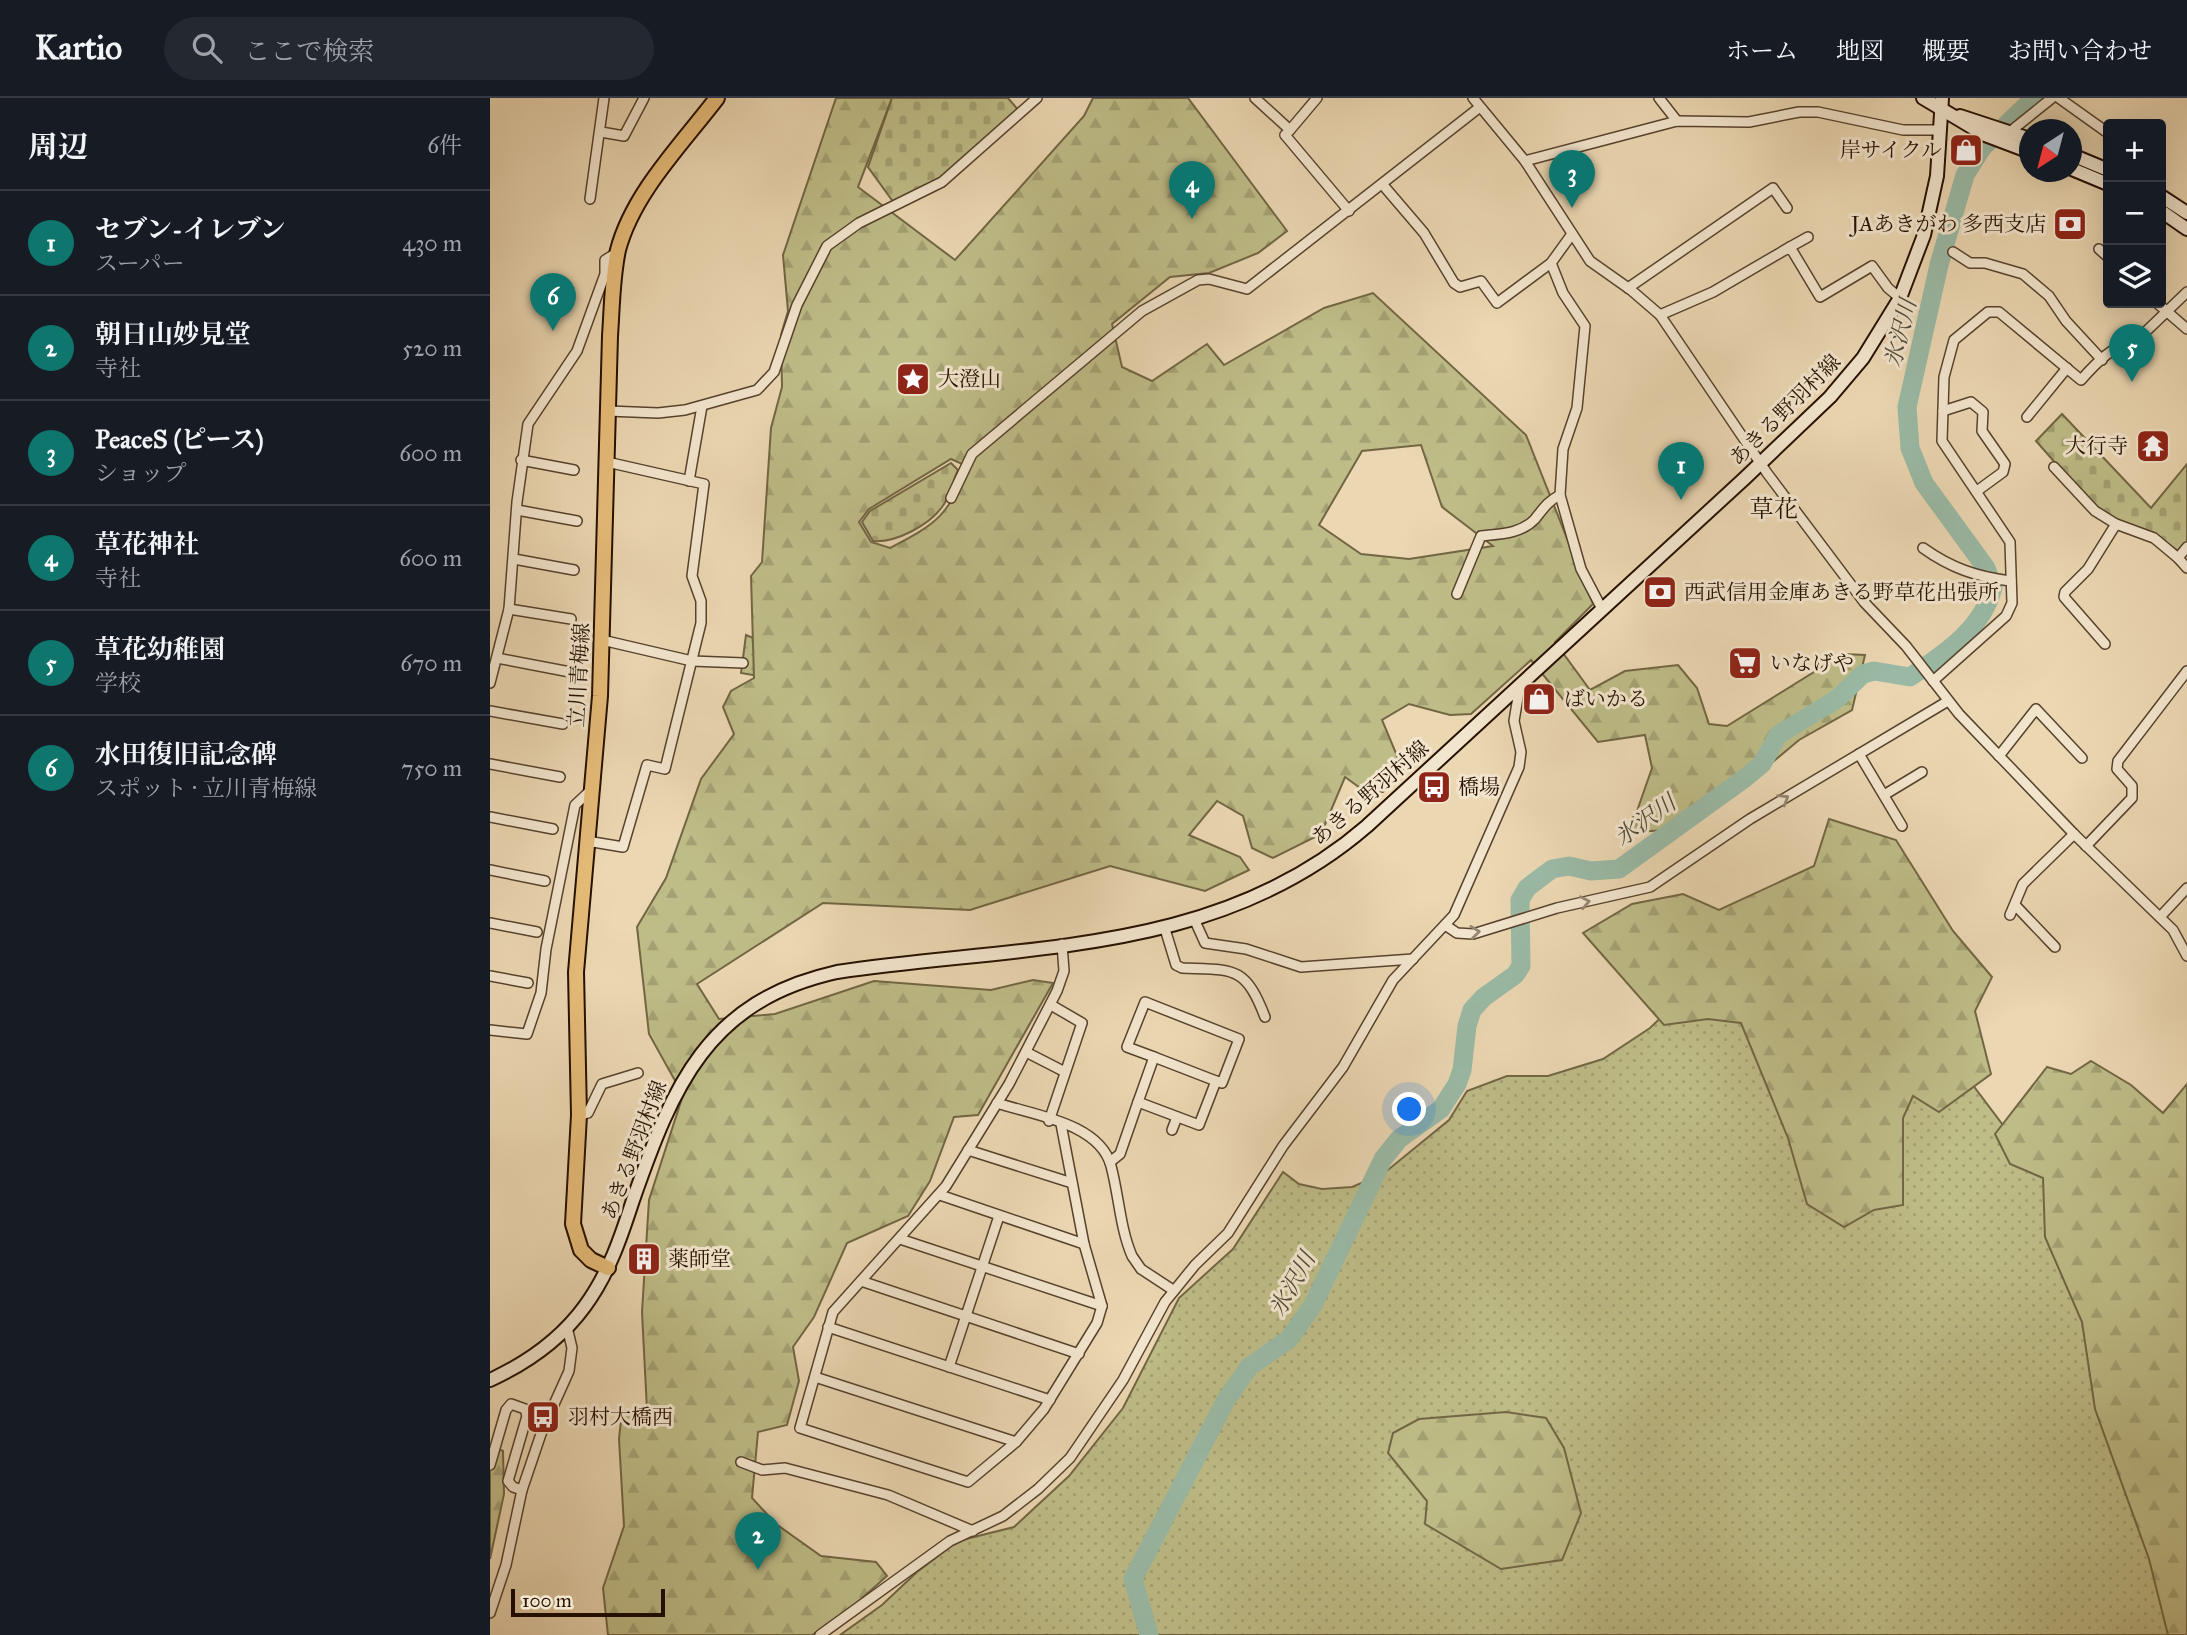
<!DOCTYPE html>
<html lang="ja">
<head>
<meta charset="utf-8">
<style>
	:root { --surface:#171b24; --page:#242831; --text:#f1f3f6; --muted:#9ea1a6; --line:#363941; --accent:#0f766e }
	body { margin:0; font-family:"IM FELL Great Primer","Noto Serif JP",serif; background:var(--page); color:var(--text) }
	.controls { position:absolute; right:21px; top:21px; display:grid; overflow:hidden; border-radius:7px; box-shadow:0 7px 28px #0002 }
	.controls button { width:63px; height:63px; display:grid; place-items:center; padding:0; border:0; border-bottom:2px solid var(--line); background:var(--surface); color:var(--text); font:35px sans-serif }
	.compass { position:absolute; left:1529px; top:21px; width:63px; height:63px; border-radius:50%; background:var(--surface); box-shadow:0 7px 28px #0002; rotate:216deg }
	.scale { position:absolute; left:21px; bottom:18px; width:154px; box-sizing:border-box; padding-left:7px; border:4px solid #261001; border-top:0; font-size:19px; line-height:24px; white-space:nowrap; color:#261001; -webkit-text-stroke:5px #f2e5cd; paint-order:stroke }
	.you { position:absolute; left:920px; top:1012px; width:24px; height:24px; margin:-18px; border:5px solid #fff; border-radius:50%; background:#1a73e8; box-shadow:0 0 0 10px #1a73e833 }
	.badge { display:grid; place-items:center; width:46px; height:46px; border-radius:50%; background:var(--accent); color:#fff; font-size:23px; font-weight:700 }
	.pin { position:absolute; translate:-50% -58px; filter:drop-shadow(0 2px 4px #0008) }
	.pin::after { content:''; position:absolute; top:37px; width:24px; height:21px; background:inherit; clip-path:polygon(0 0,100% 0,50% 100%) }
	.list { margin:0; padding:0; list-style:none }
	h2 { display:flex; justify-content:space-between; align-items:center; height:91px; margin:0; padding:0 28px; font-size:30px }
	h2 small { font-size:23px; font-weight:400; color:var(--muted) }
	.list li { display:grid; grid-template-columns:46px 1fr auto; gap:21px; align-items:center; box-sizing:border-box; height:105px; padding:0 28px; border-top:2px solid var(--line) }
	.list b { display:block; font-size:26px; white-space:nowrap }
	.list p { margin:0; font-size:23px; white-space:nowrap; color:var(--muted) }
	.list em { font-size:23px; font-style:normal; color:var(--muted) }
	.icon { flex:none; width:38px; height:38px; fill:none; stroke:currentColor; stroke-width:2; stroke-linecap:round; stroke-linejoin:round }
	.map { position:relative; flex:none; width:1697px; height:1537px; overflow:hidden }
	header { display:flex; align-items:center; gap:42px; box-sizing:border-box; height:98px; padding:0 35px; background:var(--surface); border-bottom:2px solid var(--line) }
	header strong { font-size:33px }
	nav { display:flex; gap:38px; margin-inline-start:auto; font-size:24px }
	.search { width:490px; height:63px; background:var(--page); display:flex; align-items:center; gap:18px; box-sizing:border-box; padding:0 24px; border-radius:38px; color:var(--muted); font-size:26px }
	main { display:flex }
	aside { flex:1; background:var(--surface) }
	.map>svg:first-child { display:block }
</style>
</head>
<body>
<header>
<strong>Kartio</strong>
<div class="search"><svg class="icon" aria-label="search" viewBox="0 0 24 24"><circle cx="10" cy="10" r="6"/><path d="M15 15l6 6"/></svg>ここで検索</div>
<nav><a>ホーム</a><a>地図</a><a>概要</a><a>お問い合わせ</a></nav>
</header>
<main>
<aside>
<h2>周辺<small>6件</small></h2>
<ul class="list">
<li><span class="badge">1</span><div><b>セブン-イレブン</b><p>スーパー</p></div><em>430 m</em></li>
<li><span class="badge">2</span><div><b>朝日山妙見堂</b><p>寺社</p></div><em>520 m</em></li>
<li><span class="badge">3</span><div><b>PeaceS (ピース)</b><p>ショップ</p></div><em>600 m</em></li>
<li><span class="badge">4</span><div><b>草花神社</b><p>寺社</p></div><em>600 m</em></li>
<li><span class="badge">5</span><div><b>草花幼稚園</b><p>学校</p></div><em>670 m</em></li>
<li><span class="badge">6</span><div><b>水田復旧記念碑</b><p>スポット · 立川青梅線</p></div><em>750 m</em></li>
</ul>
</aside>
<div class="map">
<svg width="1697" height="1537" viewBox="0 0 1697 1537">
	<defs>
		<pattern id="grass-dots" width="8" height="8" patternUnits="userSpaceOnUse" patternTransform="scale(1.75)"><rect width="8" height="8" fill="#bebc87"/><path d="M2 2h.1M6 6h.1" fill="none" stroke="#a3a173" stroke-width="1.8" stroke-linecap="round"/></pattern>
		<pattern id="forest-firs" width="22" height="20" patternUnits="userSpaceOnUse" patternTransform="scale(1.75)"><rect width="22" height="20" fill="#bebc87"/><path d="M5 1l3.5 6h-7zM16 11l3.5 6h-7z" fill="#a3a173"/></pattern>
		<pattern id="cemetery-stones" width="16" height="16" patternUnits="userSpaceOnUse" patternTransform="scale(1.75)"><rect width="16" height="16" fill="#bebc87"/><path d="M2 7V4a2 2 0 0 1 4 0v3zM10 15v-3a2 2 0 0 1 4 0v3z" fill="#a3a173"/></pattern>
	</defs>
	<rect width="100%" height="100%" fill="#ebd7b2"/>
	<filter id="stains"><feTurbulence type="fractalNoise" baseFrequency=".00286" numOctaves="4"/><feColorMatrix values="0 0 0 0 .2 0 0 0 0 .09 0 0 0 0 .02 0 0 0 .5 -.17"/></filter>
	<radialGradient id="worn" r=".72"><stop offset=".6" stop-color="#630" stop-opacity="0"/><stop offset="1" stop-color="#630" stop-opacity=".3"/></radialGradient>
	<g fill="url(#grass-dots)" stroke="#726644" stroke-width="2">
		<path d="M256,537l19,8 -6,33 -18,-3z"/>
		<path d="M1226,883l148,145 93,-62 52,69 27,6 151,478v18h-1347l42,-30 35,-33 41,-31 56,-14 55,-51 54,-68 56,-110 54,-49 50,-77 16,12 23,5 30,-2 31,-13 66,-54 18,-29 40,-15h41l55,-17 47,-31 40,-38z"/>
	</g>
	<g fill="url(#forest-firs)" stroke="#726644" stroke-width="2" fill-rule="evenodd">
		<path d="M346,0h56l-34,89 97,73 129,-144 9,-18h95l99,133 -29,22 -49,20 -39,4 -58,47 10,43 30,14 55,-37 17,21 100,-57 49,-15 153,142 67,169 -38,38 35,48 35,-19 53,-6 19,23 12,36 18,2 116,-72 22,1 -13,55 -53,30 -43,36 -91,54 -42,3 14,-22 15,-43 -7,-33 -47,7 -67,-82 -60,54 -21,1 -41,-11 -27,16 21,50 -20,22 -20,-2 -18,-13 -24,57 -48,24 -21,-10 -9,-32 -26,-15 -28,34 51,22 9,13 -44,21 -95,-25 -140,44 -147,-7 -126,81 22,35 56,-5 99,-33 117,9 42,-10 20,3 -75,132 -24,2 -24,64 -22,35 -61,27 -33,74 -21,30 6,34 -12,44 -29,7 -6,66 24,26 45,32 55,6 11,14 -44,39 -31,20h-204l-5,-47 21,-62 -5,-87 3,-28 25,-1 -5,-98 7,-112 34,-105 -34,-61 -12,-107 29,-49 35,-99 33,-45 -11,-27 8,-16 23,-13 -3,-102 11,-14 9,-134 11,-41 -1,-52 7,-24 -5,-56zM931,347l21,62 51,39 -84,13 -48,-5 -42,-29 43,-74zM461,361l18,8c-24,51 -30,55 -79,81l-19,-6 -12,-20 10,-13z"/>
		<path d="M1339,721l67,21 57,91 39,46 -17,34 16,63 -52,38 -26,-16 -10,22v87l-29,5 -30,17 -37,-23 -19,-66 -47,-115 -33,-4 -44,6 -81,-92 49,-29 51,-10 36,16 95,-44z"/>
		<path d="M1601,963l40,24 32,28 24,-29v551h-19l-19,-76 -54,-150 -13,-87 -37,-85 -2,-59 -33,-14 -15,-30 52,-67 24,7z"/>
		<path d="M1016,1314l40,6 18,30 17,65 -19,47 -61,9 -76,-45 2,-23 -39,-48 5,-20 26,-14z"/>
		<path d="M0,1347l13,6 1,43 -14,65z"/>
	</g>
	<g fill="url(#cemetery-stones)" stroke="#726644" stroke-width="2">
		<path d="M402,0h116l11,13 -79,68 -46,24 -26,-36z"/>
		<path d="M1572,316l89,94 36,-44v82l-8,6c-20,-18 -46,-22 -69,-36 -28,-18 -51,-50 -74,-75z"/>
		<path d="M461,365l7,7c-5,11 -8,27 -16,37 -13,18 -46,36 -69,34l-11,-19 8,-11z"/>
	</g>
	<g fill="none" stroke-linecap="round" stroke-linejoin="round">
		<path stroke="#9abaa6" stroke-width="19" d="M659,1537l-16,-56 93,-179 23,-33 40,-28 24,-34 70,-146 16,-20 42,-30 16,-25 5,-14 5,-44 5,-16 12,-13 31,-22 6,-9 -1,-66 7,-12 25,-19 17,-3 22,5 28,-2 126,-91 17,-14 16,-29 59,-36 26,-25 11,-3 36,6c34,-23 73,-48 83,-90l-7,-19 -62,-85 -14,-35 -3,-41 32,-142 26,-90 17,-27 52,-50"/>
		<g stroke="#57422d" stroke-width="12">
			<g id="street">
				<path d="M765,0l35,32 -5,5 64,76"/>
				<path d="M983,0l52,63 65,100 41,29 29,25 107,158 97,129 42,44 53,68 115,120 99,96 14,26"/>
				<path d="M1169,0l18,23"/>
				<path d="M1569,0l49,35"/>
				<path d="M800,32l27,-32"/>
				<path d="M111,34l23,4 20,-38"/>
				<path d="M1516,37l46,-37"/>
				<path d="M1035,63l152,-40 72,1 50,-10h19l85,18h37"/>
				<path d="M893,87l41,48 30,50 6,4 21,-6 16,22 54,-40"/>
				<path d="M100,101l14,-101"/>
				<path d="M1082,136l-21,29 12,30 22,33 -8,82 -14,41 -3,46 21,74 21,40"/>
				<path d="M1300,149l18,-10"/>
				<path d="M1609,151l9,8"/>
				<path d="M1463,154l17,11h15l38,11 26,22 17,25 36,39"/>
				<path d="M1138,190l145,-100 14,20"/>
				<path d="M1667,205l30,26"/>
				<path d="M1170,217l53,-23 77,-45 30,50 52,-31 16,22 12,10"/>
				<path d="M118,313l50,2 27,-3 72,-20 17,-18 23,-67 30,-59 32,-23 83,-41 95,-84"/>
				<path d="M1453,313l28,-9 12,10 -1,19 23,33 -2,8 -26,19"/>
				<path d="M1537,319l40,-49"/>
				<path d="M31,362l53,10"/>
				<path d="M1564,369l41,44 21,13"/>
				<path d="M199,383l13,-75"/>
				<path d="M461,400l21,-44 170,-143 56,-31 11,-1 38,10 233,-182"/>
				<path d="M27,412l60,11"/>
				<path d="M1697,449l-9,11 9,10"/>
				<path d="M1433,450c28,20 54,29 88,33"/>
				<path d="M24,461l60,11"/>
				<path d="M967,496l24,-58c19,-2 40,-2 54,-17 8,-10 13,-18 25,-24"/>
				<path d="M19,511l62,10"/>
				<path d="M112,542l90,21 51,2"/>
				<path d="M1615,546l-41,-47 1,-5 23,-23 28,-45 38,14 24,20"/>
				<path d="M7,560l73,14"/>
				<path d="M1443,583l73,-65 6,-13 -2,-61 -68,-101 2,-64 10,-37 34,-28h11l82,68c14,-16 34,-37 55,-39l51,-49"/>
				<path d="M0,585l19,-74 8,-107 11,-78 49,-73 28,-77v-14l13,-8"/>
				<path d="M0,613l73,13"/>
				<path d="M1369,656l43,72"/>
				<path d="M1509,658l37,-47 46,49"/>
				<path d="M0,666l70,13"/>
				<path d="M1394,697l38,-23"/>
				<path d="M0,719l63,12"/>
				<path d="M97,743l36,6 24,-82 18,4 36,-146v-22l-9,-25 12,-92 -97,-22"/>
				<path d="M1596,748l46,-48v-12l-15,-17 1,-8 69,-90"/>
				<path d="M0,772l55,11"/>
				<path d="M1525,807l40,42"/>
				<path d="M1520,817l13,-31 51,-50"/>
				<path d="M1670,819l27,-29"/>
				<path d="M705,823l10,22 41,6 55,18 112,-8"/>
				<path d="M0,825l47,9"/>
				<path d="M955,827l12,8 16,1 84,-26 93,-21 100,-68 198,-118"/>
				<path d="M675,831l11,36 6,3c51,2 63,-3 83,49"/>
				<path d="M0,878l38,7"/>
				<path d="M655,904l94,37 -17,44 -6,-2 -17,44 -61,-23 16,-45 -27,-10z"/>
				<path d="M0,932l37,4 14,-41 5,-44 29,-144 17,-16"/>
				<path d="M536,954l39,20"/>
				<path d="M664,959l62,24"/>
				<path d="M507,1005c36,12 103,20 114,63 8,30 9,62 21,90l9,13 32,21"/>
				<path d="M89,1017l9,-2 14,-29 36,-11"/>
				<path d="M559,1023l33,-98 -31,-18"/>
				<path d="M571,1026l23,120 18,62 -5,17 -53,86 -28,33 -48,40 -168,-54 33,-116 113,-126 63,-102 48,-93 7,-20 -2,-27"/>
				<path d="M682,1032l5,-13"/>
				<path d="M478,1052l104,33"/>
				<path d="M620,1064l10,-8 18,-52"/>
				<path d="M450,1097l144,49"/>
				<path d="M410,1141l202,67"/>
				<path d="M371,1183l218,73"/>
				<path d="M338,1229l222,73"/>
				<path d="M459,1269l50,-151"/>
				<path d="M325,1279l201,65"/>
				<path d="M251,1364l21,8 23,-2 103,27 85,36"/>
				<path d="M0,1367l16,-55 5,-6 14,5 2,7 -19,65 5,6 9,3"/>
				<path d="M0,1515l16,-48 16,-75 20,-59 27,-60 3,-23 -5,-21"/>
				<path d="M330,1537l130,-94 53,-25 35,-27 32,-31 53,-78 42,-78 30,-37 33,-32 55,-87 60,-79 50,-87 61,-65 65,-148 2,-15 -7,-31 6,-36"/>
			</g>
		</g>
		<g stroke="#261001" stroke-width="16">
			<g id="secondary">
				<path d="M1433,0l62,37 45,17"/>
				<path d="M1470,18l70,23"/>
				<path d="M1582,57l36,15"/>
				<path d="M1582,71l36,15"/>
				<path d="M1671,98l26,17"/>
				<path d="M1671,113l26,18"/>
				<path d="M0,1282c37,-17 71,-41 95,-74 24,-33 36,-69 48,-106 40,-114 74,-199 204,-228 186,-28 379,-15 530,-146l378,-348 85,-81 33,-39 37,-60 24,-63 13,-59 5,-78"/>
			</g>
		</g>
		<g stroke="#261001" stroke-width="18">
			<path id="primary" d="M118,1170l-17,-8 -10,-10 -8,-26 6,-109 -3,-143 24,-276 10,-360c2,-28 2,-58 8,-86 15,-57 64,-106 99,-152"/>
		</g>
		<use href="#street" stroke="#f2e5cd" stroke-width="9"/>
		<use href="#secondary" stroke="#f2e5cd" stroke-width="12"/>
		<use href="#primary" stroke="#e6bc79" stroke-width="14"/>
	</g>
	<defs><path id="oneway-chevron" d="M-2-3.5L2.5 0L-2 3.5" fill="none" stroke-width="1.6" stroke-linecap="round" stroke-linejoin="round" transform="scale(1.75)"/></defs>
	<g stroke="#968571">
		<use href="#oneway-chevron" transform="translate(1294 701) rotate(-31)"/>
		<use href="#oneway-chevron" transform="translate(1095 804) rotate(-11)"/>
		<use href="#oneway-chevron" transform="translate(985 834) rotate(-7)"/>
	</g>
	<defs>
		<g id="shop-square" transform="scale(1.75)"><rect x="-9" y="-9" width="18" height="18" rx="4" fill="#8f2418" stroke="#f2e5cd"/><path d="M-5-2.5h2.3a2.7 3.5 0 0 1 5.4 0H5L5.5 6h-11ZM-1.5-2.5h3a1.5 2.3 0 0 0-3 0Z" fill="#fff"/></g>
		<g id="bank-square" transform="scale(1.75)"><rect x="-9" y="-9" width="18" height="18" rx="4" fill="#8f2418" stroke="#f2e5cd"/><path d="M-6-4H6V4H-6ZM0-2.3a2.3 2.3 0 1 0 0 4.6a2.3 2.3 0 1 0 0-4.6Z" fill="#fff"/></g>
		<g id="sight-square" transform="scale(1.75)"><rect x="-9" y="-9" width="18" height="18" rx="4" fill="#8f2418" stroke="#f2e5cd"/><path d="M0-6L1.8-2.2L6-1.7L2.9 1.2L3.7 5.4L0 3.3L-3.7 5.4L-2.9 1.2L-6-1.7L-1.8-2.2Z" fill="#fff"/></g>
		<g id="temple-square" transform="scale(1.75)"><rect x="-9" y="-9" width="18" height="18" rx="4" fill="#8f2418" stroke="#f2e5cd"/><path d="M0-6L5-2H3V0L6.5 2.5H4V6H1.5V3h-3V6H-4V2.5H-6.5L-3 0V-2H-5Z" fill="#fff"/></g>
		<g id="supermarket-square" transform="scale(1.75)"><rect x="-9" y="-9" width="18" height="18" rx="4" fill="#8f2418" stroke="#f2e5cd"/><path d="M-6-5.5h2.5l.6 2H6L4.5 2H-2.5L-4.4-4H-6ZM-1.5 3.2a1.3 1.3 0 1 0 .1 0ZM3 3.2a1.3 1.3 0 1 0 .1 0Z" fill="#fff"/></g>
		<g id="bus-square" transform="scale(1.75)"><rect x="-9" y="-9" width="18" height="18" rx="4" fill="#8f2418" stroke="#f2e5cd"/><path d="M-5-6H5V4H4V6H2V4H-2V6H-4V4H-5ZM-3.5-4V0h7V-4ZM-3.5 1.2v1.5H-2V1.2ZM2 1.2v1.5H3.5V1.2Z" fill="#fff"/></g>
		<g id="building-square" transform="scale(1.75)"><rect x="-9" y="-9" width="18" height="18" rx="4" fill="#8f2418" stroke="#f2e5cd"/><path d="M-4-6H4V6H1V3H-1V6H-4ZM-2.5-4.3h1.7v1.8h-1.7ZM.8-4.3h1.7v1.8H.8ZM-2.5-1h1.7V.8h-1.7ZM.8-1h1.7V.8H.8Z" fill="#fff"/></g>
	</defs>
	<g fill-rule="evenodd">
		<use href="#shop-square" x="1476" y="52"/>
		<use href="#bank-square" x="1580" y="126"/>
		<use href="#sight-square" x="423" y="281"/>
		<use href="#temple-square" x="1663" y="348"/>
		<use href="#bank-square" x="1170" y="494"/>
		<use href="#supermarket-square" x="1255" y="565"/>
		<use href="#shop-square" x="1049" y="601"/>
		<use href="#bus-square" x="944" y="689"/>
		<use href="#building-square" x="154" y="1161"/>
		<use href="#bus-square" x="53" y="1319"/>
	</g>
	<g text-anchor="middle" stroke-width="6" stroke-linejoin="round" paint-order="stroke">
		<g font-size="21" fill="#261001" stroke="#f2e5cd" text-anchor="start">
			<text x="1452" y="59" text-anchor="end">岸サイクル</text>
			<text x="1556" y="133" text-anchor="end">JAあきがわ 多西支店</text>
			<text x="448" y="288">大澄山</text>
			<text x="1638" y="355" text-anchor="end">大行寺</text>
			<text x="1194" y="501">西武信用金庫あきる野草花出張所</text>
			<text x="1280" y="572">いなげや</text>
			<text x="1074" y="608">ばいかる</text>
			<text x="968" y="696">橋場</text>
			<text x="178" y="1168">薬師堂</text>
			<text x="78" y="1326">羽村大橋西</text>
		</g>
		<g font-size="21" fill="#261001" stroke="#f2e5cd">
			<text transform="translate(1295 312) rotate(-45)" y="7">あきる野羽村線</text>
			<text transform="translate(89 577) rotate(-87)" y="7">立川青梅線</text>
			<text transform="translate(880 695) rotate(-41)" y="7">あきる野羽村線</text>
			<text transform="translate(144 1052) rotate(-69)" y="7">あきる野羽村線</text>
		</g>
		<g font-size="23" font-style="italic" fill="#4f4c3b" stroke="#f2e5cd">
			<text transform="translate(1410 235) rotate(-76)" y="8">氷沢川</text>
			<text transform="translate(1155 722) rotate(-36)" y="8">氷沢川</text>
			<text transform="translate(802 1186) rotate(-61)" y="8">氷沢川</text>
		</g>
		<g font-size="24" fill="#261001" stroke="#f2e5cd">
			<text x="1284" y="419">草花</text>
		</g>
	</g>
	<rect width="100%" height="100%" filter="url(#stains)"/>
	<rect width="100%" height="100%" fill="url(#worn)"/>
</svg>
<div class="controls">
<button>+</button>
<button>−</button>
<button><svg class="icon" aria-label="layers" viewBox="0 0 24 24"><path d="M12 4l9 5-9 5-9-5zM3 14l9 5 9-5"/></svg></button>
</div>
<svg class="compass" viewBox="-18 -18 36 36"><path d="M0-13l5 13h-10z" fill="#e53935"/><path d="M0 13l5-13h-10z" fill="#9ea1a6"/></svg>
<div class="scale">100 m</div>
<div class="you"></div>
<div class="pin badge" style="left:1191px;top:402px">1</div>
<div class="pin badge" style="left:268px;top:1472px">2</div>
<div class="pin badge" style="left:1082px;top:110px">3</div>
<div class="pin badge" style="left:702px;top:121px">4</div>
<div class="pin badge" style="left:1642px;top:284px">5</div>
<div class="pin badge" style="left:63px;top:233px">6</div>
</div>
</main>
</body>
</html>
